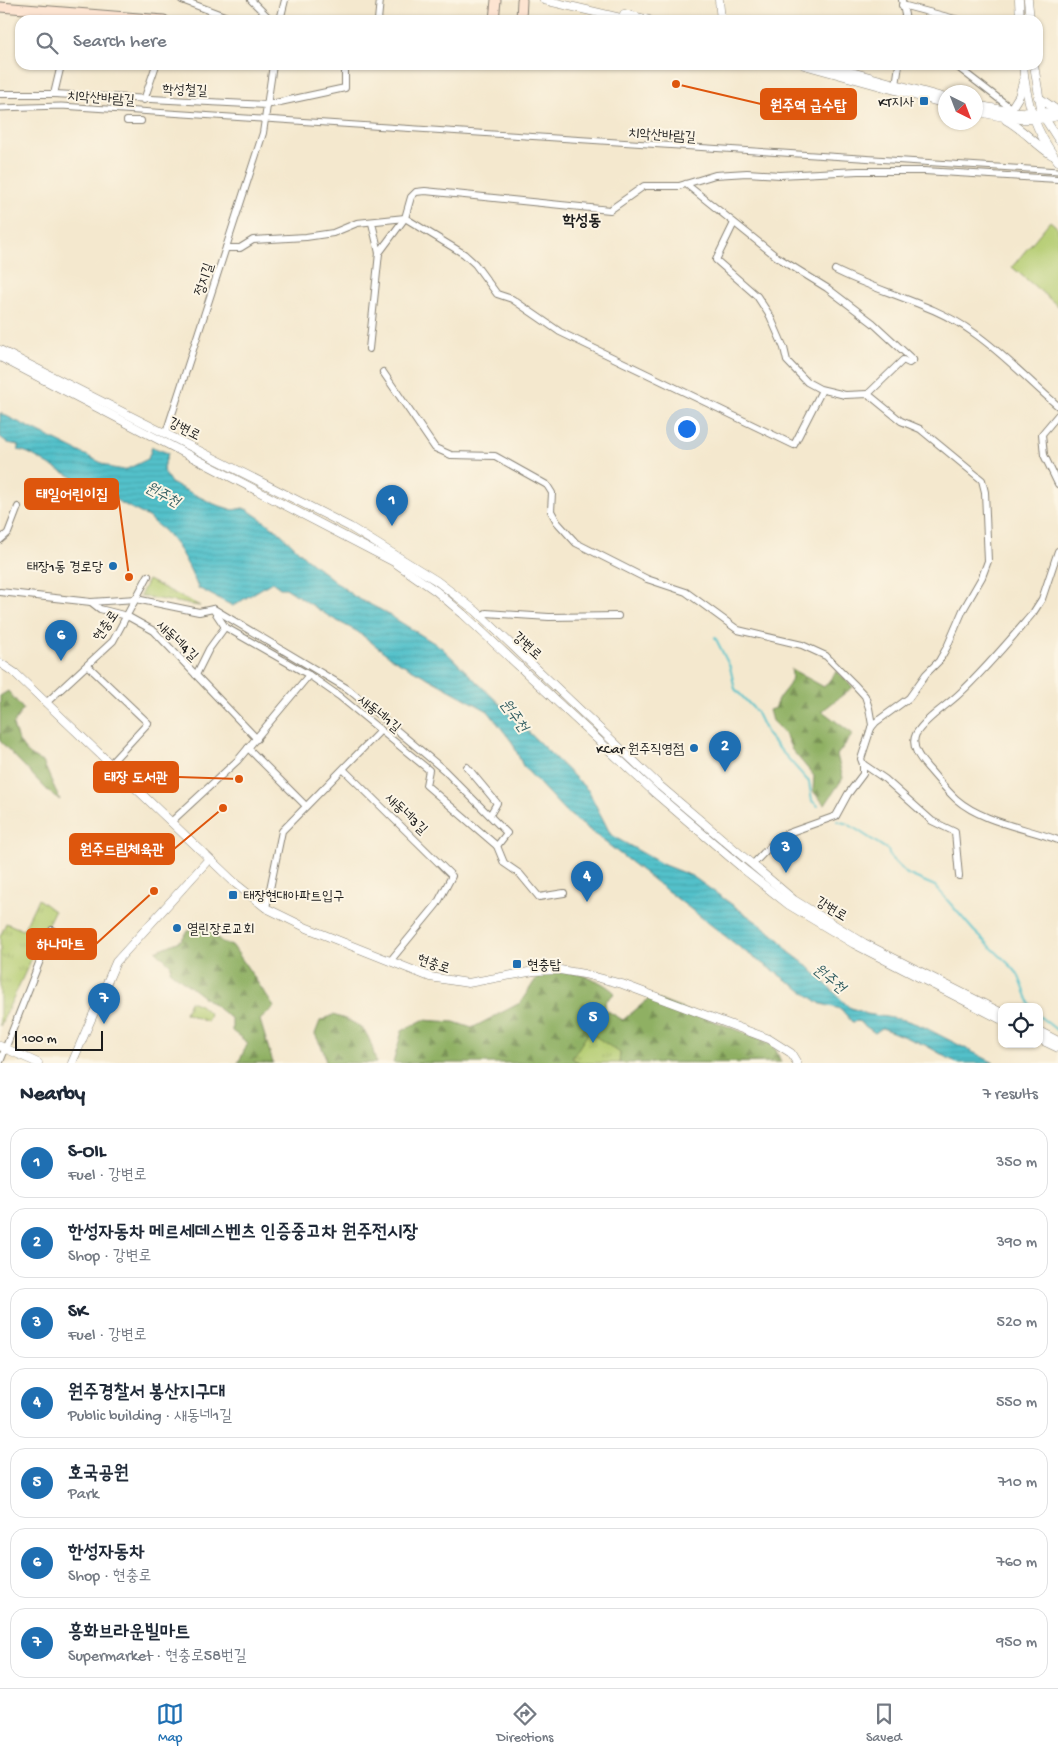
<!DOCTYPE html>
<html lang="en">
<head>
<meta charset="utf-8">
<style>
	:root { --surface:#fff; --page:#f6f6f7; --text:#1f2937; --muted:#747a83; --line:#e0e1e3; --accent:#1f6fb2 }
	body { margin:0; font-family:"Gochi Hand","Poor Story",sans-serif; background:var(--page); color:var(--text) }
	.controls { position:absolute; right:15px; bottom:15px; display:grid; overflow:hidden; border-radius:10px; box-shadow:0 1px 4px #0004 }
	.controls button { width:45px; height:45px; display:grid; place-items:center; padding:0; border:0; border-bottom:1px solid var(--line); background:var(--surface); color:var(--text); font:25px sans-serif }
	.compass { position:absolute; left:938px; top:85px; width:45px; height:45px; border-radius:50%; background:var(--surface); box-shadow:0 1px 4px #0004; rotate:138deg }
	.scale { position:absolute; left:15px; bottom:12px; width:88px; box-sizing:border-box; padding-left:5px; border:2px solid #1c1c1c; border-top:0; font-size:14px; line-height:18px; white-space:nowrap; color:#1c1c1c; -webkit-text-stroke:4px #fcf5e5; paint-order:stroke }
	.you { position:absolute; left:686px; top:428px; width:18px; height:18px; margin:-12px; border:4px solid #fff; border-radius:50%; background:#1a73e8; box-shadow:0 0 0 8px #1a73e833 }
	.badge { display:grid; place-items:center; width:32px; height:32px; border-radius:50%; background:var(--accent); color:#fff; font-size:16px; font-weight:700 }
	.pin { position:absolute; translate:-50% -41px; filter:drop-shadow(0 1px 2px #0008) }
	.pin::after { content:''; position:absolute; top:26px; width:18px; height:15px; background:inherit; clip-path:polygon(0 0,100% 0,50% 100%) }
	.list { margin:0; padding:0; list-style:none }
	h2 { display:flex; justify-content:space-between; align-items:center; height:65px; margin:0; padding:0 20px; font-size:21px }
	h2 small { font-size:16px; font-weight:400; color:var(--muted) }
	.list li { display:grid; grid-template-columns:32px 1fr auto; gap:15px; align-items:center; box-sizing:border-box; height:70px; margin:0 10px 10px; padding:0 10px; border:1px solid var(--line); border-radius:15px }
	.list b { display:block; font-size:19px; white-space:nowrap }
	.list p { margin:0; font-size:16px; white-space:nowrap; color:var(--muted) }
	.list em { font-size:16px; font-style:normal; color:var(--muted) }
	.icon { flex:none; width:28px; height:28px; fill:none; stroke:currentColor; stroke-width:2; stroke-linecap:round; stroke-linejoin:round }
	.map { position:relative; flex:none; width:1058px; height:1063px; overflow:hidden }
	.search { position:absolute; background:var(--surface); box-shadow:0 1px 4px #0004; left:15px; right:15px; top:15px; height:55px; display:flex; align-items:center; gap:12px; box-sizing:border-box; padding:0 18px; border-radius:15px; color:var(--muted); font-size:19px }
	.sheet { height:625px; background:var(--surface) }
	nav { display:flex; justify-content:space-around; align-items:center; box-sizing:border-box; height:70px; border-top:1px solid var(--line); background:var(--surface); font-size:14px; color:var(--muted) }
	nav a { display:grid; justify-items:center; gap:2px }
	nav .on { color:var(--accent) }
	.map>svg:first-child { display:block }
</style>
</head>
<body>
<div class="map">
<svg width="1058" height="1063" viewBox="0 0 1058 1063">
	<defs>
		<pattern id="forest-firs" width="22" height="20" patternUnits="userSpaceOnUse" patternTransform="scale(1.25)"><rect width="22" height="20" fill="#8fb063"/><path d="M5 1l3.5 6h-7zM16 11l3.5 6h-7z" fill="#748e51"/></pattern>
		<pattern id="park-tufts" width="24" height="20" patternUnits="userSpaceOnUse" patternTransform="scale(1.25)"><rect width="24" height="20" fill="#b4cc71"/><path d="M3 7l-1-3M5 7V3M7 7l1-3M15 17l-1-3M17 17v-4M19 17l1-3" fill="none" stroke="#9aaf61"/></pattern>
		<pattern id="water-rules" width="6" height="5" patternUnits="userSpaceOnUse" patternTransform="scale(1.25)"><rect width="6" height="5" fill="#53c1ca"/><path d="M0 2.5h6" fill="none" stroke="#48a5ad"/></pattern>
	</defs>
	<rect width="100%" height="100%" fill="#fcf5e5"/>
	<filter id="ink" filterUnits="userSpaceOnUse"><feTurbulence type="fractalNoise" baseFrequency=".02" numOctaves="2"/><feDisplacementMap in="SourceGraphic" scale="10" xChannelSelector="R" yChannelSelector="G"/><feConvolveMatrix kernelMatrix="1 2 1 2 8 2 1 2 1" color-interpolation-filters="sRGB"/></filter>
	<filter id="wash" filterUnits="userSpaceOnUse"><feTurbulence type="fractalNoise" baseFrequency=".0096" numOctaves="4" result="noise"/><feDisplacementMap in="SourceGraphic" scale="20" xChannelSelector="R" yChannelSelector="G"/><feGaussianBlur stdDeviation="1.12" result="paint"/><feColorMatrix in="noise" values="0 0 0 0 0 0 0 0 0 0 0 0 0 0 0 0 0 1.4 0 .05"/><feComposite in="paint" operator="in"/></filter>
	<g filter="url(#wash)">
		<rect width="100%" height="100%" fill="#f4e8ce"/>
		<path fill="#b4cc71" stroke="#687446" d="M1050,221l8,7v78l-46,-39z"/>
		<g fill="url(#forest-firs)" stroke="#566640">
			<path d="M791,669l33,18 13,-16 16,16 -31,24 31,23 -16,21 6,23 -18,27 -12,-14 1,-15 -22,-26 -7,-16 -13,-13 -3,-11 6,-2c3,-17 21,-21 16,-39z"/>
			<path d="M8,691l15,18 -10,16c4,17 14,32 30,37l17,38 -11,-8 -49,-51v-45z"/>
			<path d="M204,927l18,15 11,4 41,61 -14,13 13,43h-35l10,-20 -16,-12v-12l-62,-48 1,-6 -15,-14 24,-10 9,-11 6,3z"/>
			<path d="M552,970c23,2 46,7 63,23l-10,9 1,8 17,10 28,-23 115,44 10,9 5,12 -162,1 1,-10 -48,5 7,5h-186l9,-32 21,-11 31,2 18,6 48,-25 18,-27z"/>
			<path d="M333,1015c32,10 36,16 43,48h-50l-2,-11 -9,-18 5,-13z"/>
		</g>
		<g fill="url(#park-tufts)" stroke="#687446">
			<path d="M148,580l52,26 -60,-10z"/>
			<path d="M38,899l16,12 -54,115v-89l6,-14 17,7z"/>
			<path d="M190,1001l10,4 10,9 -3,8 -22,-9z"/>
			<path d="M589,1032l31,21 -1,10h-40l-7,-5z"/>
		</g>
		<path fill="url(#water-rules)" stroke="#386e73" d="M0,413l112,55 13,2 23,-11 4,-12 16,6 -5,17 8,13 43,21 19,6 10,-2 5,2 29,20 30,29 48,38 26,13 61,38 146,142 23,45 53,30 28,11 73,52 15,12 9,12 19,14 41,41 18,7 38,6 17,6 72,37h-37l-32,-18 -43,-17 -7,5 -17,-12 -6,1 -11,-13 -20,-5 -78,-54 -178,-139 -42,-45 -11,-24 -24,-31 -95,-52 -35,-27 -28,-15 -44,-29h-6l-8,-6 -39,24 -35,-18c-8,-20 -17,-39 -32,-55 -5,-6 -13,-10 -18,-16 -31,-16 -63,-34 -93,-49 -13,-6 -23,-16 -37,-18v-5l-10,-2 -8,-6z"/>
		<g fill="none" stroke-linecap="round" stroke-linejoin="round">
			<g stroke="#53c1ca" stroke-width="2">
				<path d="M715,637l15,30 5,22 21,22 12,25 41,46 3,19 6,5"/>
				<path d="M837,821l11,3 40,26 2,7 17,17 28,12 39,45 38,36 6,7 13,33"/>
				<path d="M1039,1016l19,15"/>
			</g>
		</g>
	</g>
	<g filter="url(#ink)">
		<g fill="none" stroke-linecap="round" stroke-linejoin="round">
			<g stroke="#888275" stroke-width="7">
				<g id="pedestrian">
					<path d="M0,108l61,-2 200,13"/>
					<path d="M265,119l793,52"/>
				</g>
			</g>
			<g stroke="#888275" stroke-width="8">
				<g id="minor">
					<path d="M182,0l53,20"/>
					<path d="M251,0l20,20"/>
					<path d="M902,0l4,20"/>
					<path d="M902,5l57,15"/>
					<path d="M280,20l5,-20"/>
					<path d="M378,20l2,-20"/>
					<path d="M955,65l57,44"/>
					<path d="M896,85l3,-20"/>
					<path d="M0,94h54l212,11 79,-17v-23"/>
					<path d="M54,94l7,-29"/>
					<path d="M144,100l12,-35"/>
					<path d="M127,121h14"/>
					<path d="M686,184l91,73 50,31 46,35 40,37"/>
					<path d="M734,223l-18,37 41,36 13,20 14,32 3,13 20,21 13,7 25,6 23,-1 33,27 19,8 62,51 3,12 3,69 -6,16 -19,33 -16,37 -8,14 -13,13 -17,24 -33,24 -5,6"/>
					<path d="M226,248h14l13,-8 53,-3 27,-4 24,-10 48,-5 59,36 11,10 22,30 15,5 48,33 234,113 28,-55"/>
					<path d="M379,253l26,-35 6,-21 5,-5 9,-1 185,19 34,-24h35l36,-11 32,-2 33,2 78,-4h66l134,8"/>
					<path d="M835,270c45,23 98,33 139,63 30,21 56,49 84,73"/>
					<path d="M369,349l10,-96 -7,-30"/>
					<path d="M383,372l52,76 16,7 44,1 52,29 5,8 -1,18 6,11 19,21 71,36 39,13 52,38 64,15 24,11 28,28 11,12 4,12 3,17 -11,34 2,5v10l-15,20 -12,22 -56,20 -27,28"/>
					<path d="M868,394l35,-34 6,3 4,-3"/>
					<path d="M1058,415l-16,19 2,21 14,29"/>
					<path d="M166,433l97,-300 10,-68"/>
					<path d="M0,540l8,-7 10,-26"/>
					<path d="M1058,551l-16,48 -9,14c-24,28 -48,57 -75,82 -13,12 -33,24 -42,39 -6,12 4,25 12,34 9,10 18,22 28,31 26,23 70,29 102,41"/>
					<path d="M0,592l91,10 9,7 27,7 27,15 103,108"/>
					<path d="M91,602l45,-3 63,13 14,-3"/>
					<path d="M213,609l12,18 84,48 30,21 90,74 -3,15 71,61 7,17 16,11 19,23 25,-4"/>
					<path d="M214,609l134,80 96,81 63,63 -10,13"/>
					<path d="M481,616l5,-3 63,4 69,-1"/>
					<path d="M88,666l60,57 -38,41"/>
					<path d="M196,675l13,-26 16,-22"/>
					<path d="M46,703l67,-62 35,-65"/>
					<path d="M248,748l58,58"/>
					<path d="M863,764l22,15 47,42 23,11 4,44"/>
					<path d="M467,767l30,36 -7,12"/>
					<path d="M344,770l108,106 -15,28 -46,56"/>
					<path d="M171,822l67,-62 71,-85"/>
					<path d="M266,908l16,-77 99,-101"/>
					<path d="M0,1062l52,-132"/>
				</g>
			</g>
			<g stroke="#888275" stroke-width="9">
				<g id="tertiary">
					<path d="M544,0l85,20"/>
					<path d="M719,0l2,20"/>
					<path d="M1019,0l1,20"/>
					<path d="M1028,0l2,20"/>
					<path d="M624,14l25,6"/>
					<path d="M804,65l142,39"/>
					<path d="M826,65l120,33"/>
					<path d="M1023,65c3,36 12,67 35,96"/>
					<path d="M1034,65l8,49 16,25"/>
					<path d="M1038,97l20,14"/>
					<path d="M976,105c28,6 53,10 82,6"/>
					<path d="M976,111c28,7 53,12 82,5"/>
					<path d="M1009,112l10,-16 4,-14"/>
					<path d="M1006,120c18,10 30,25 46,35"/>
					<path d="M0,350l350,177 87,54 39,30 184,175 134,114 70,43 138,70"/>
					<path d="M0,357l394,205 42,29 27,23 192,179 91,78 43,34 65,39 148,76"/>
					<path d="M0,663l15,10 221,211 30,24 41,20 123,49 38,6 66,-12 26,-1 24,4 38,10 147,55 22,14 6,10"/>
					<path d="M1039,1031l19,10"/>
					<path d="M1039,1039l19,9"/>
					<path d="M0,1046l38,17"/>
					<path d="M72,1063l44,-101 93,-103"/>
				</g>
			</g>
			<g stroke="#888275" stroke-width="11">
				<g id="secondary">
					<path d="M0,7l164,13"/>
					<path d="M494,20l2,-20"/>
					<path d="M521,20l1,-20"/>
				</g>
			</g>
			<use href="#pedestrian" stroke="#fff" stroke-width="5"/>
			<use href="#minor" stroke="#fff" stroke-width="6"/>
			<use href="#tertiary" stroke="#fff" stroke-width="8"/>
			<use href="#secondary" stroke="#fde4d1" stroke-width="9"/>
		</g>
	</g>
	<g fill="#1f6fb2" stroke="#fcf5e5" stroke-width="2">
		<rect x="919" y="96" width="10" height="10" rx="2.5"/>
		<circle cx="113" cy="566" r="5"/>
		<circle cx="694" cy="748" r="5"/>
		<rect x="228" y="890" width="10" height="10" rx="2.5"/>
		<circle cx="177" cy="928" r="5"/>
		<rect x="512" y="959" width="10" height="10" rx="2.5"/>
	</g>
	<g text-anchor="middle" stroke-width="4" stroke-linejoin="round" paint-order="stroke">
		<g font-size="14" fill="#1c1c1c" stroke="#fcf5e5">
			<text transform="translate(185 89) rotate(2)" y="5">학성철길</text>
			<text transform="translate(101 97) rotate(4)" y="5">치악산바람길</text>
			<text transform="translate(662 134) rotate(4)" y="5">치악산바람길</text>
			<text transform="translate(203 279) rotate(-72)" y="5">정지길</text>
			<text transform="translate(185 428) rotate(27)" y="5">강변로</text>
			<text transform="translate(105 625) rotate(-55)" y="5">현충로</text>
			<text transform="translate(178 640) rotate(44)" y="5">새동네4길</text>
			<text transform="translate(528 645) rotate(43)" y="5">강변로</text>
			<text transform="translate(380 713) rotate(39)" y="5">새동네1길</text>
			<text transform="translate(407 813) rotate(44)" y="5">새동네3길</text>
			<text transform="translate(832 908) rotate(31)" y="5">강변로</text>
			<text transform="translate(434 963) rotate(18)" y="5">현충로</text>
		</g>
		<g font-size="14" fill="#1c1c1c" stroke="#fcf5e5" text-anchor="end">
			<text x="914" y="106">KT지사</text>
			<text x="103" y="571">태장1동 경로당</text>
			<text x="684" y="753">KCar 원주직영점</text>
			<text x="243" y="900" text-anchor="start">태장현대아파트입구</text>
			<text x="187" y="933" text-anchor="start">열린장로교회</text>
			<text x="527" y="969" text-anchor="start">현충탑</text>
		</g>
		<g font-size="15" font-style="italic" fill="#325e62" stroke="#fcf5e5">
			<text transform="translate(163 494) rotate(28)" y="5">원주천</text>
			<text transform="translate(515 715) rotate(54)" y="5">원주천</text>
			<text transform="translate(830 978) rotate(39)" y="5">원주천</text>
		</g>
		<g font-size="16" font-weight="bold" fill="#1c1c1c" stroke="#fcf5e5">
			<text x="582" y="225">학성동</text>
		</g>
	</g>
	<path fill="none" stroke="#de560d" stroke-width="2" d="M676 84L761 104M129 577L118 494M239 779L178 777M223 808L174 849M154 891L96 944"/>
	<g fill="#de560d" stroke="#fcf5e5" stroke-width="2">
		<circle cx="676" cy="84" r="5"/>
		<circle cx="129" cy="577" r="5"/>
		<circle cx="239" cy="779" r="5"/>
		<circle cx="223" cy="808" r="5"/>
		<circle cx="154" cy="891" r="5"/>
	</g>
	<g fill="#de560d" stroke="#de560d" stroke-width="2">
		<rect x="761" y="89" width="95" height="30" rx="5"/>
		<rect x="25" y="479" width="93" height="30" rx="5"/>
		<rect x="94" y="762" width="84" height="30" rx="5"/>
		<rect x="70" y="834" width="104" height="30" rx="5"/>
		<rect x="27" y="929" width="69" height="30" rx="5"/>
	</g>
	<g font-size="15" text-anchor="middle" font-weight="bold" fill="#fff">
		<text x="808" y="110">원주역 급수탑</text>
		<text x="72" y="499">태일어린이집</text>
		<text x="136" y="782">태장 도서관</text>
		<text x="122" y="854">원주드림체육관</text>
		<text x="61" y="949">하나마트</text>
	</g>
</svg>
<div class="controls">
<button><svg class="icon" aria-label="locate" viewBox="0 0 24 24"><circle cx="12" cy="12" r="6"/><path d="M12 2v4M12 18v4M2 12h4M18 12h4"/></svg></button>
</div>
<svg class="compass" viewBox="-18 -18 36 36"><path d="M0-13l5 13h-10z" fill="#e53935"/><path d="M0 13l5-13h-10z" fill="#747a83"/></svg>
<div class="scale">100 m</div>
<div class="you"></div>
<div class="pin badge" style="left:392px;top:526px">1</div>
<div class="pin badge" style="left:725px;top:772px">2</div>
<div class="pin badge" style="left:786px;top:873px">3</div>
<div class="pin badge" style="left:587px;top:902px">4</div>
<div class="pin badge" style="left:593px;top:1043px">5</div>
<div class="pin badge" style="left:61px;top:661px">6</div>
<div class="pin badge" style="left:104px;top:1024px">7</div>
<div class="search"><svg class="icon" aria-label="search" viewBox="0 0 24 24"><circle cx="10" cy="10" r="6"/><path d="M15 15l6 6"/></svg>Search here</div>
</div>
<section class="sheet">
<h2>Nearby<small>7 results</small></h2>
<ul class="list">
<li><span class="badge">1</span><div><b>S-OIL</b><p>Fuel · 강변로</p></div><em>350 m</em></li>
<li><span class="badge">2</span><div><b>한성자동차 메르세데스벤츠 인증중고차 원주전시장</b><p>Shop · 강변로</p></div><em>390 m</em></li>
<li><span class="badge">3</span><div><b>SK</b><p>Fuel · 강변로</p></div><em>520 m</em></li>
<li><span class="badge">4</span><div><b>원주경찰서 봉산지구대</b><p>Public building · 새동네1길</p></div><em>550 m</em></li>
<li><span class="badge">5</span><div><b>호국공원</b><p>Park</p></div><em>710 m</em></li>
<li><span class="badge">6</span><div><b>한성자동차</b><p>Shop · 현충로</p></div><em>760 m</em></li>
<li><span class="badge">7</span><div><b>흥화브라운빌마트</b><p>Supermarket · 현충로58번길</p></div><em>950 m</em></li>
</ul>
</section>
<nav>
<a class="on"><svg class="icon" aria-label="map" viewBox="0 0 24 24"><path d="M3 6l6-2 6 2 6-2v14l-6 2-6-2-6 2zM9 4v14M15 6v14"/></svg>Map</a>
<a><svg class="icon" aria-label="directions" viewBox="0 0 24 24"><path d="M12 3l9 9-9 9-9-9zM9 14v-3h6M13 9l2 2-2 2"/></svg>Directions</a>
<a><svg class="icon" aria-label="saved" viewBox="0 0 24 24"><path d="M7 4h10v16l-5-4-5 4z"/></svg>Saved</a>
</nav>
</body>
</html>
